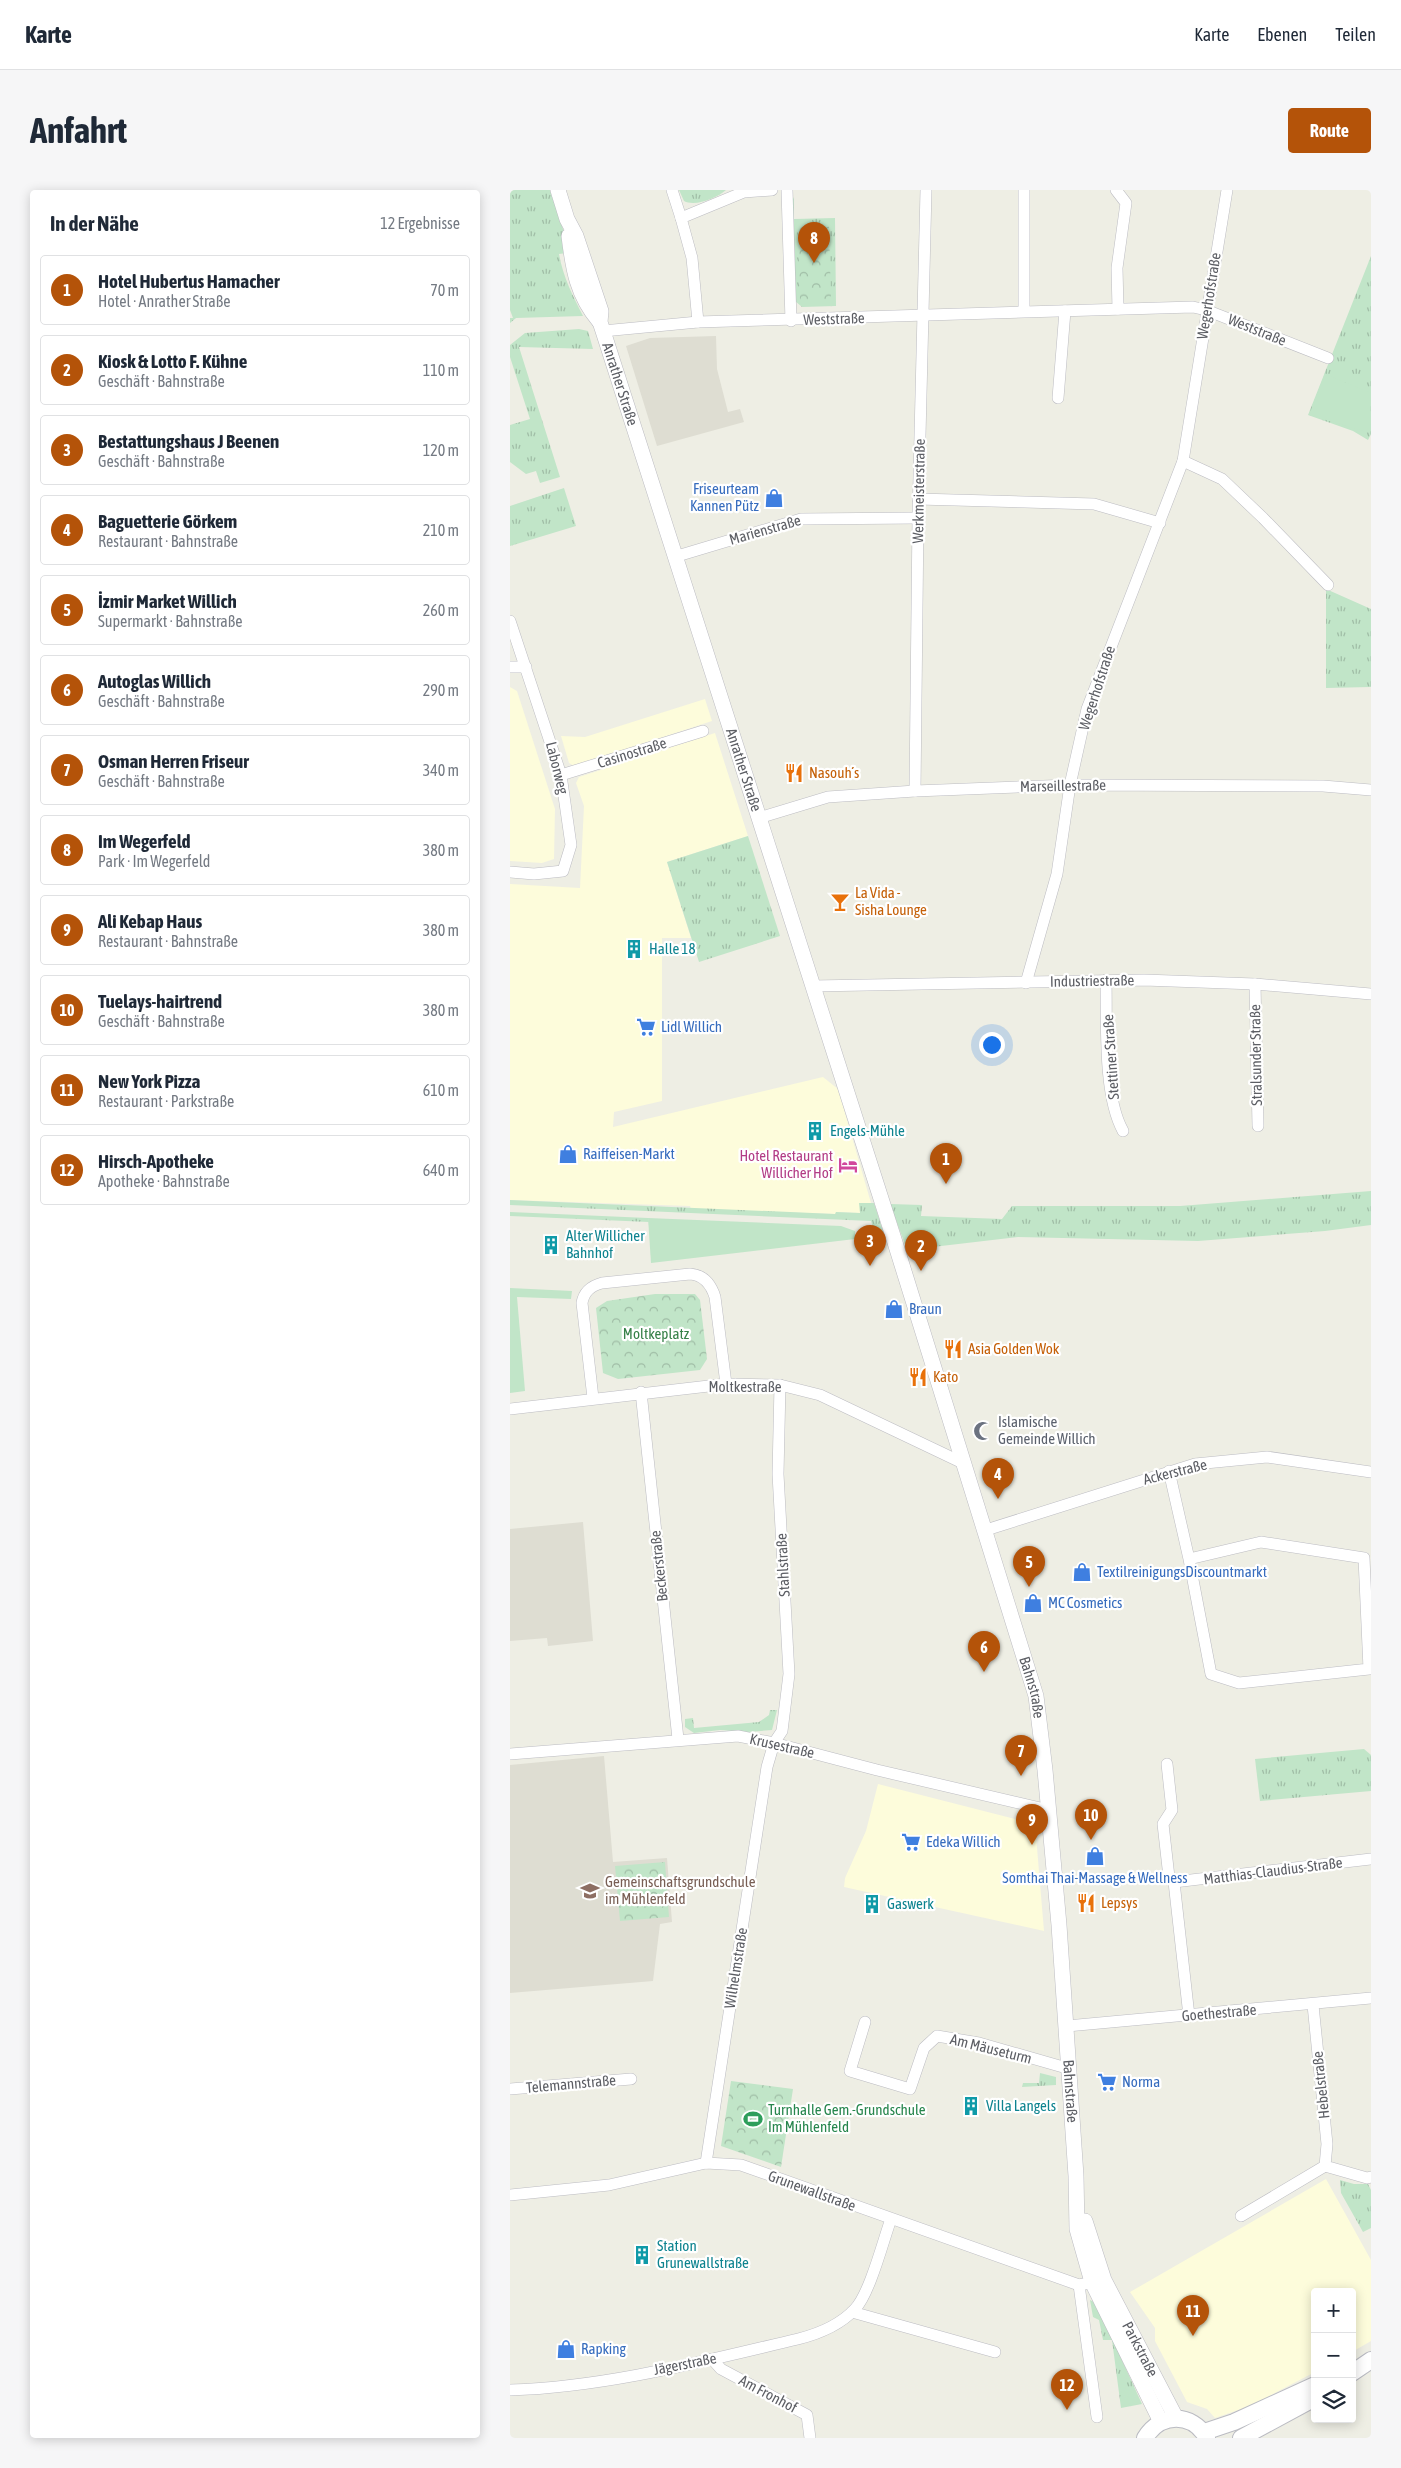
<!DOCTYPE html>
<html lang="de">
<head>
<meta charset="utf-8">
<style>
	:root { --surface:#fff; --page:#f6f6f7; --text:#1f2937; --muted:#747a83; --line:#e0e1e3; --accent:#b45309 }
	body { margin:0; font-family:"Asap Condensed",sans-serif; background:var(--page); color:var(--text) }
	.controls { position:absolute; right:15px; bottom:15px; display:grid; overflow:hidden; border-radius:5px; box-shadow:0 2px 12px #0003 }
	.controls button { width:45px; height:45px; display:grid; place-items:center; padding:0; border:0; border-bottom:1px solid var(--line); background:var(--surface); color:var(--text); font:25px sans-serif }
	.you { position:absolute; left:481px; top:854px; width:18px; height:18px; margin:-12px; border:4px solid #fff; border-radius:50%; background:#1a73e8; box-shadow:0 0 0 8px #1a73e833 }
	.badge { display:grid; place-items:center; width:32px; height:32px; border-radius:50%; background:var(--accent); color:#fff; font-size:16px; font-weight:700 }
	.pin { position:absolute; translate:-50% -41px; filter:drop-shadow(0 1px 2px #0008) }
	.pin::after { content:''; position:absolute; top:26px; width:18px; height:15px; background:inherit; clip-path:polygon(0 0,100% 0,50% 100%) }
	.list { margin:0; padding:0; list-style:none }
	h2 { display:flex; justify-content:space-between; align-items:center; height:65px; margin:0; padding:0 20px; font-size:21px }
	h2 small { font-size:16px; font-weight:400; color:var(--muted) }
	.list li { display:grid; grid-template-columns:32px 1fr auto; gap:15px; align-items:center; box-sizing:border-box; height:70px; margin:0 10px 10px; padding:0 10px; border:1px solid var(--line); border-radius:5px }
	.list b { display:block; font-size:19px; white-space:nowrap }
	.list p { margin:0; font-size:16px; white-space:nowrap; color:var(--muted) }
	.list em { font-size:16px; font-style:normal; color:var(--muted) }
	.icon { flex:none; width:28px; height:28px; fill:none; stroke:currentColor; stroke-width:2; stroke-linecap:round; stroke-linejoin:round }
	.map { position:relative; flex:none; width:861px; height:2248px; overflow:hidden; border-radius:5px }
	header { display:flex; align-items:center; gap:30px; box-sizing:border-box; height:70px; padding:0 25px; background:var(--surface); border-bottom:1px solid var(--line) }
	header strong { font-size:24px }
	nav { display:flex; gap:28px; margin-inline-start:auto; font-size:18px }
	.intro { display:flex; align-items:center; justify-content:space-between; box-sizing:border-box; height:120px; padding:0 30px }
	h1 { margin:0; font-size:35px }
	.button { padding:12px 22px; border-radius:5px; background:var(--accent); color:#fff; font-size:18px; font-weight:700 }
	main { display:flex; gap:30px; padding:0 30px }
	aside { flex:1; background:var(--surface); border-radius:5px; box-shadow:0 2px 12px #0003 }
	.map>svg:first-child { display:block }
</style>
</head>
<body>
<header>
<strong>Karte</strong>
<nav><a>Karte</a><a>Ebenen</a><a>Teilen</a></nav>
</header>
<div class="intro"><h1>Anfahrt</h1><a class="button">Route</a></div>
<main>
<aside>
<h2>In der Nähe<small>12 Ergebnisse</small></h2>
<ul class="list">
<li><span class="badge">1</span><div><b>Hotel Hubertus Hamacher</b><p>Hotel · Anrather Straße</p></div><em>70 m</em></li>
<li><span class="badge">2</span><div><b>Kiosk &amp; Lotto F. Kühne</b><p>Geschäft · Bahnstraße</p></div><em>110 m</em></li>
<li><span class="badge">3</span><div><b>Bestattungshaus J Beenen</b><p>Geschäft · Bahnstraße</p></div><em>120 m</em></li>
<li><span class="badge">4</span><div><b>Baguetterie Görkem</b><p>Restaurant · Bahnstraße</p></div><em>210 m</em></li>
<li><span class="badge">5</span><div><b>İzmir Market Willich</b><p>Supermarkt · Bahnstraße</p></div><em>260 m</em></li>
<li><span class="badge">6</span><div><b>Autoglas Willich</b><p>Geschäft · Bahnstraße</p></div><em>290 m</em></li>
<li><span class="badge">7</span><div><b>Osman Herren Friseur</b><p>Geschäft · Bahnstraße</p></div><em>340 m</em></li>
<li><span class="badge">8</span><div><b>Im Wegerfeld</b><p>Park · Im Wegerfeld</p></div><em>380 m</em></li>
<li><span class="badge">9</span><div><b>Ali Kebap Haus</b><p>Restaurant · Bahnstraße</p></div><em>380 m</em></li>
<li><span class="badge">10</span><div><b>Tuelays-hairtrend</b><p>Geschäft · Bahnstraße</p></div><em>380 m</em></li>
<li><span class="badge">11</span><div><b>New York Pizza</b><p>Restaurant · Parkstraße</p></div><em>610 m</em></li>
<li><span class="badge">12</span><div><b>Hirsch-Apotheke</b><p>Apotheke · Bahnstraße</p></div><em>640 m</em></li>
</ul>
</aside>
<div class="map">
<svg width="861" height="2248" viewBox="0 0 861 2248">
	<defs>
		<pattern id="grass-tufts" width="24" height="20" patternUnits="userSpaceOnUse" patternTransform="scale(1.25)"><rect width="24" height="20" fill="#c1e5c8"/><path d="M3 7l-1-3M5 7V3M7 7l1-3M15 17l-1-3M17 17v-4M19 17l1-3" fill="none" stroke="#a0bda6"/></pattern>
		<pattern id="forest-crowns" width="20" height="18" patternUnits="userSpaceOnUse" patternTransform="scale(1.25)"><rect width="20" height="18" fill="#c1e5c8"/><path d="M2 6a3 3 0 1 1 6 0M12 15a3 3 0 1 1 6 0" fill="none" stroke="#a0bda6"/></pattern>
	</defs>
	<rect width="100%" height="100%" fill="#eeeee4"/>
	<g fill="#fdfcdb">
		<path d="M0,497l7,4 38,118 -1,50 -12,4 -32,-2z"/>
		<path d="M195,509l7,22 -138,45 -5,-3 -8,-27 24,1z"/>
		<path d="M205,543l33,103 -81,26 24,76h-29v163l-48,11 -1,15 210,-50 15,12 33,114h-11v10l-24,-1v2l-145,-5 -1,-3 -180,-6v-316l70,4 4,-82 -8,-23 3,-6z"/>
		<path d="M368,1594l157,40 9,107 -200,-44 1,-9 21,-47z"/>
		<path d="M816,1989l45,81v81l-19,11v-60h-37v80l-65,34 -35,12 -8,-9 -20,-7 -32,-61v-13l-25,-36z"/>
	</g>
	<g fill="#deddd2">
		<path d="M206,146l1,33 11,43 12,-3 4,13 -87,24 -31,-100 24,-8z"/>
		<path d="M73,1332l10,119 -45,5 -1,-8 -37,3v-112z"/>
		<path d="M94,1566l9,106 54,-4 5,64 -12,2 -7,57 -143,12v-228z"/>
	</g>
	<g fill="url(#grass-tufts)">
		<path d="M0,0h40l15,45 2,18 -8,1c4,23 14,42 24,62l-67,2 -6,5v-5h3l-3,-8z"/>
		<path d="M169,0h47c-9,8 -31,17 -42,11z"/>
		<path d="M284,7v22l41,-1 1,88 -34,1 -7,-6 -4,-97z"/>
		<path d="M861,66v178l-3,6 -15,-9 -45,-16z"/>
		<path d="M69,139l9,2 5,18 -74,-2 41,130 -20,6 -4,-12 -10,3 -16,-12v-37l20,-6 -20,-62v-12l15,-12z"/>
		<path d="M54,298l12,38 -66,20v-40z"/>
		<path d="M816,399l45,20v78l-45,1z"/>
		<path d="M238,646l32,100 -81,26 -32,-100z"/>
		<path d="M861,1001v34l-46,6 -127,10 -180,-4 -111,13 -17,-46 32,1 -1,11 81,3 10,-13h168z"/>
		<path d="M0,1010l325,14 1,-2 24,1 -1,-10h15l11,34h-9l-5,-16 -361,-16z"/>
		<path d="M0,1022l138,6 1,4 -139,-6z"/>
		<path d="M260,1520h7l-5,20 -24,2 -28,-2 -26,3 -9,-6v-8l8,-1 1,10 65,-6 10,-7z"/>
		<path d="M854,1559l7,6v36l-111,10 -5,-42z"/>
		<path d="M530,1883l16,4v8l-34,2 1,-4h16z"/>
		<path d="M830,1990l14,4h14l3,6v38l-8,4 -22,-39z"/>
		<path d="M580,2110l6,3 46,101 -21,4 -9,-68h-9l-4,-20 -6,-3z"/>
	</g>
	<g fill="url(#forest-crowns)">
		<path d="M319,36l2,73 -31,1 -2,-73z"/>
		<path d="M145,1104h40l5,6 7,59 -7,11 -82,9 -15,-6 -7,-65 11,-7z"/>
		<path d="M155,1672l4,55 -49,4 -5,-55z"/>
		<path d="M221,1891l62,8 -12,78 -60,-21z"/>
	</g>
	<g fill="#c1e5c8">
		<path d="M815,184l46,19 -1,40 -61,-18z"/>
		<path d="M138,1028l193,8 14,5v8l-204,24z"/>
		<path d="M0,1098l62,3 -1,8 -54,-2 8,94 -15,2z"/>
	</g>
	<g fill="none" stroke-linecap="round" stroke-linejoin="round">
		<g stroke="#bcbcc2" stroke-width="12">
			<g id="minor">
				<path d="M162,0l9,28"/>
				<path d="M277,0l4,131"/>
				<path d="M606,0l10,13 -9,65 1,41"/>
				<path d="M514,121v-121"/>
				<path d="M188,132l-6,-64 -11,-40 63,-26 28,-2"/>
				<path d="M93,141l95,-9 495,-15 13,3 122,48"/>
				<path d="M548,208l7,-87"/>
				<path d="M673,271l39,18 41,39 65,67"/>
				<path d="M408,309l176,5 66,19"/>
				<path d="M164,367l127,-38 117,-1"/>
				<path d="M0,431l51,154 10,70 -8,26 -29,3 -24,-2"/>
				<path d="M0,477h16"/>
				<path d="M51,585l142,-44"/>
				<path d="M405,601l3,-273 8,-328"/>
				<path d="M249,628l69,-21 87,-6 155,-6 253,1 48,4"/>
				<path d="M596,790c1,43 -3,115 17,151"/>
				<path d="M516,793l31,-109 13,-89 17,-76 96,-248 44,-271"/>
				<path d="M745,794l3,142"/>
				<path d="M303,796l331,-6 111,4 116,10"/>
				<path d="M131,1202l37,347"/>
				<path d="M83,1208l-11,-95c2,-12 9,-17 20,-20l88,-9c14,1 21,10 25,23l11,87"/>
				<path d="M0,1219l216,-25 54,1 40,10 145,69"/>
				<path d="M659,1281l20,88 22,115 28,9 130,-14 -5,-111 -103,-16 -72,17"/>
				<path d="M476,1340l209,-66 72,-7 104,15"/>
				<path d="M0,1564l228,-18 36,7 103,27 172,40"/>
				<path d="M657,1574l5,46 -9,14 6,53 5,5 15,134"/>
				<path d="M664,1692l197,-23"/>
				<path d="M803,1815l14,139 -2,22 42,12 4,-1"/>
				<path d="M355,1832l-15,49 60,18 14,-41 13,-12 42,7 91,26"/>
				<path d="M557,1836l304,-28"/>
				<path d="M0,1899l121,-10"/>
				<path d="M196,1973l61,-396 7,-24 8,-12 7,-57 -11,-200 2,-89"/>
				<path d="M0,2005l99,-10 97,-22 35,2 338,120 20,-4"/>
				<path d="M731,2026l84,-50"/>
				<path d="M569,2095l18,132"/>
				<path d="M342,2122l143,40"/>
				<path d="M202,2169l9,10 86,46 3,23"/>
				<path d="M0,2200c97,-3 194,-29 288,-51 20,-5 43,-15 57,-30 15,-16 28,-68 36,-90"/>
			</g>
		</g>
		<g stroke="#bcbcc2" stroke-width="16">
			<g id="tertiary">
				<path id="s1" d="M48,0l9,29 9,17 25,75 -1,11 3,9 290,905 143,460 9,74 14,155 17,251 1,53 15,53 69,140"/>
				<path d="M59,46c4,33 8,59 30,85"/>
				<path id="s2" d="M575,2031l19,59 72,138"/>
			</g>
		</g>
		<g stroke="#babbc2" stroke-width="18">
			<g id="secondary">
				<path d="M842,2183l19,-13"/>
				<path d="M694,2242l30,-10 81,-37"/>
				<path d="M635,2248c15,-25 47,-26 62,0"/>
				<path d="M731,2248l74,-40"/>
			</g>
		</g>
		<use href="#minor" stroke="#fff" stroke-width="11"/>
		<use href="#tertiary" stroke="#fff" stroke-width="15"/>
		<use href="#secondary" stroke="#fff" stroke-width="16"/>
	</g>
	<defs>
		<g id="shop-bare" transform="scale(1.5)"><path d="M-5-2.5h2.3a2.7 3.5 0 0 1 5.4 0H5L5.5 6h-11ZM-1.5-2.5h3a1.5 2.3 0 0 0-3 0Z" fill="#3f7fe0" stroke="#fff" stroke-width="2.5" paint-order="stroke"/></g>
		<g id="restaurant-bare" transform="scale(1.5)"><path d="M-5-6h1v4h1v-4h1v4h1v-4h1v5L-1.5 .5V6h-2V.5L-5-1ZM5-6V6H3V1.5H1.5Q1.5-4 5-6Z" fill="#e8710a" stroke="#fff" stroke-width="2.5" paint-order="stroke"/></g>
		<g id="bar-bare" transform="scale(1.5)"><path d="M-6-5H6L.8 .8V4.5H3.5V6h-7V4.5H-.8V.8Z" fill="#e8710a" stroke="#fff" stroke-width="2.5" paint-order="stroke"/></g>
		<g id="building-bare" transform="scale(1.5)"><path d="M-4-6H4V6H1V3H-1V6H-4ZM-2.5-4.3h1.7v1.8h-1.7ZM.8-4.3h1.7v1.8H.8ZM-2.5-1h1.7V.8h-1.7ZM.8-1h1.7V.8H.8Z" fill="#0f9aa8" stroke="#fff" stroke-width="2.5" paint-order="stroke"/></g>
		<g id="supermarket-bare" transform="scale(1.5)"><path d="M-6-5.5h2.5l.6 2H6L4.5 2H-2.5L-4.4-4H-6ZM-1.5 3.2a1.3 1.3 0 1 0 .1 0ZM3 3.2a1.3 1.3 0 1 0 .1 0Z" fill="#3f7fe0" stroke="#fff" stroke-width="2.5" paint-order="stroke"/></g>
		<g id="hotel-bare" transform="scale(1.5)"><path d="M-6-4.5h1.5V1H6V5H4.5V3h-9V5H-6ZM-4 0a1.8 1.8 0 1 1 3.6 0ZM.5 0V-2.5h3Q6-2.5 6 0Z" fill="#d1479c" stroke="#fff" stroke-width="2.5" paint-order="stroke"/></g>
		<g id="mosque-bare" transform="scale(1.5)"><path d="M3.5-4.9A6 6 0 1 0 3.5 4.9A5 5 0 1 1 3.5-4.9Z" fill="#6b7280" stroke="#fff" stroke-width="2.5" paint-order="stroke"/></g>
		<g id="school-bare" transform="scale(1.5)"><path d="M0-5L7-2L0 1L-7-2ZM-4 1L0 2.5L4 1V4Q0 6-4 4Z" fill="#8d6e63" stroke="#fff" stroke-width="2.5" paint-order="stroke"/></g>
		<g id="stadium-bare" transform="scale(1.5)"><path d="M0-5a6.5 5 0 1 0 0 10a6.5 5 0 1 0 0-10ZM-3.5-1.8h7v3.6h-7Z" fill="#2e9e5b" stroke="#fff" stroke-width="2.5" paint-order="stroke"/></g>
	</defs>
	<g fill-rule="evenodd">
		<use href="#shop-bare" x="264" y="308"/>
		<use href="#restaurant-bare" x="284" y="583"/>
		<use href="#bar-bare" x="330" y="712"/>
		<use href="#building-bare" x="124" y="759"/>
		<use href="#supermarket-bare" x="136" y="837"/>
		<use href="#building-bare" x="305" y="941"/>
		<use href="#shop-bare" x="58" y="964"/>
		<use href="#hotel-bare" x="338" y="975"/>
		<use href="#building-bare" x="41" y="1055"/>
		<use href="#shop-bare" x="384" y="1119"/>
		<use href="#restaurant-bare" x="443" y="1159"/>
		<use href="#restaurant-bare" x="408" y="1187"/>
		<use href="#mosque-bare" x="473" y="1241"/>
		<use href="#shop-bare" x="572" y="1382"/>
		<use href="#shop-bare" x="523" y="1413"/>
		<use href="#supermarket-bare" x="401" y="1652"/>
		<use href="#shop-bare" x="585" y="1666"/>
		<use href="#school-bare" x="80" y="1701"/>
		<use href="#restaurant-bare" x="576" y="1713"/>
		<use href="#building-bare" x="362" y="1714"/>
		<use href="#supermarket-bare" x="597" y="1892"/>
		<use href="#building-bare" x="461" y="1916"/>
		<use href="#stadium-bare" x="243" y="1929"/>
		<use href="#building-bare" x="132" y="2065"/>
		<use href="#shop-bare" x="56" y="2159"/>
	</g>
	<g text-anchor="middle" stroke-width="4.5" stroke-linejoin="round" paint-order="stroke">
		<g font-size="15" fill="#5c5e64" stroke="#fff">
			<text transform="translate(699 106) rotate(-81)" y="5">Wegerhofstraße</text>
			<text transform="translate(324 129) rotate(-2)" y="5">Weststraße</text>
			<text transform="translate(747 140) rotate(22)" y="5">Weststraße</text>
			<text dy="5" stroke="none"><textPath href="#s1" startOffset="205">Anrather Straße</textPath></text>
			<text transform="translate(409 301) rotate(-89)" y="5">Werkmeisterstraße</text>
			<text transform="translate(255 340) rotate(-16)" y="5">Marienstraße</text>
			<text transform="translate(587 498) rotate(-72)" y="5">Wegerhofstraße</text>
			<text transform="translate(122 563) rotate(-17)" y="5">Casinostraße</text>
			<text transform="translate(47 578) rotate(76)" y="5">Laborweg</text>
			<text dy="5" stroke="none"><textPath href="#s1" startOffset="610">Anrather Straße</textPath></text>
			<text transform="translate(553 596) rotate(-1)" y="5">Marseillestraße</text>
			<text transform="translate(582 791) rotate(-1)" y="5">Industriestraße</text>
			<text transform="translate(746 865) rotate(-91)" y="5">Stralsunder Straße</text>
			<text transform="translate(601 867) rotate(-94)" y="5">Stettiner Straße</text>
			<text x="235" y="1202">Moltkestraße</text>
			<text transform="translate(665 1282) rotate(-14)" y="5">Ackerstraße</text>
			<text transform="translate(273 1375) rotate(-93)" y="5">Stahlstraße</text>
			<text transform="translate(149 1376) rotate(-96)" y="5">Beckerstraße</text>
			<text dy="5" stroke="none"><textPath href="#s1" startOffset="1572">Bahnstraße</textPath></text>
			<text transform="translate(272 1556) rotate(13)" y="5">Krusestraße</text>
			<text transform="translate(763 1681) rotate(-7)" y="5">Matthias-Claudius-Straße</text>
			<text transform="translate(226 1778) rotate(-81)" y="5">Wilhelmstraße</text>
			<text transform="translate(709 1823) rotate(-5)" y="5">Goethestraße</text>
			<text transform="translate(481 1859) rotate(14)" y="5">Am Mäuseturm</text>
			<text transform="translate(61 1894) rotate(-5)" y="5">Telemannstraße</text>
			<text transform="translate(811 1895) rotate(-96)" y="5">Hebelstraße</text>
			<text dy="5" stroke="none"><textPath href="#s1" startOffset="1978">Bahnstraße</textPath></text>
			<text transform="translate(302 2001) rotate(20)" y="5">Grunewallstraße</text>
			<text dy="5" stroke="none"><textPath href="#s2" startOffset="140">Parkstraße</textPath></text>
			<text transform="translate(175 2174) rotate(-11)" y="5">Jägerstraße</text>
			<text transform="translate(258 2204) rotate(28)" y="5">Am Fronhof</text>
		</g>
		<g font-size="15" fill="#366cbe" stroke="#fff" text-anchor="start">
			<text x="249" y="304" text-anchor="end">Friseurteam<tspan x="249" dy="17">Kannen Pütz</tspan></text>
			<text x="151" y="842">Lidl Willich</text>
			<text x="73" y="969">Raiffeisen-Markt</text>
			<text x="399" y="1124">Braun</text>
			<text x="587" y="1387">TextilreinigungsDiscountmarkt</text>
			<text x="538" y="1418">MC Cosmetics</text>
			<text x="416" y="1657">Edeka Willich</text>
			<text x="585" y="1693" text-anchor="middle">Somthai Thai-Massage &amp; Wellness</text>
			<text x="612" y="1897">Norma</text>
			<text x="71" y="2164">Rapking</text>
		</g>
		<g font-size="15" fill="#c56008" stroke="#fff" text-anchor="start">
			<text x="299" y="588">Nasouh´s</text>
			<text x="345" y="708">La Vida -<tspan x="345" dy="17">Sisha Lounge</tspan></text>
			<text x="458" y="1164">Asia Golden Wok</text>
			<text x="423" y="1192">Kato</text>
			<text x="591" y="1718">Lepsys</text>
		</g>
		<g font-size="15" fill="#0d838f" stroke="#fff" text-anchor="start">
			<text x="139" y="764">Halle 18</text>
			<text x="320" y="946">Engels-Mühle</text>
			<text x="56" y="1051">Alter Willicher<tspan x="56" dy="17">Bahnhof</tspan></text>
			<text x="377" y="1719">Gaswerk</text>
			<text x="476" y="1921">Villa Langels</text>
			<text x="147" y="2061">Station<tspan x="147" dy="17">Grunewallstraße</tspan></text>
		</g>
		<g font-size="15" fill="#b23c85" stroke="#fff" text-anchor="end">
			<text x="323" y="971">Hotel Restaurant<tspan x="323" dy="17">Willicher Hof</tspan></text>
		</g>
		<g font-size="15" fill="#368148" stroke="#fff">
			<text x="146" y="1149">Moltkeplatz</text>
		</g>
		<g font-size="15" fill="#5b616d" stroke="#fff" text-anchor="start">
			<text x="488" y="1237">Islamische<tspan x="488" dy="17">Gemeinde Willich</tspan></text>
		</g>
		<g font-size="15" fill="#785e54" stroke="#fff" text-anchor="start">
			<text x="95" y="1697">Gemeinschaftsgrundschule<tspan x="95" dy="17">im Mühlenfeld</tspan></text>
		</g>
		<g font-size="15" fill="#27864d" stroke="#fff" text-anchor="start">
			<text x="258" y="1925">Turnhalle Gem.-Grundschule<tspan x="258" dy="17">Im Mühlenfeld</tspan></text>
		</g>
	</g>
</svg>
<div class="controls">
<button>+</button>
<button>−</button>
<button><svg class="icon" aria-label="layers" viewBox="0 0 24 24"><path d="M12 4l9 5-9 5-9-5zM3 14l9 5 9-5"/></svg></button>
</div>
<div class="you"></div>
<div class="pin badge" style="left:436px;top:994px">1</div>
<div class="pin badge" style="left:411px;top:1081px">2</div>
<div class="pin badge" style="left:360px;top:1076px">3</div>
<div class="pin badge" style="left:488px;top:1309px">4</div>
<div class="pin badge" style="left:519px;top:1397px">5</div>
<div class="pin badge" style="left:474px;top:1482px">6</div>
<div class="pin badge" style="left:511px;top:1586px">7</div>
<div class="pin badge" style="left:304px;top:73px">8</div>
<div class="pin badge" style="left:522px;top:1655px">9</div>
<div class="pin badge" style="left:581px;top:1650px">10</div>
<div class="pin badge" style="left:683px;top:2146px">11</div>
<div class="pin badge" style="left:557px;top:2220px">12</div>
</div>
</main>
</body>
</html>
